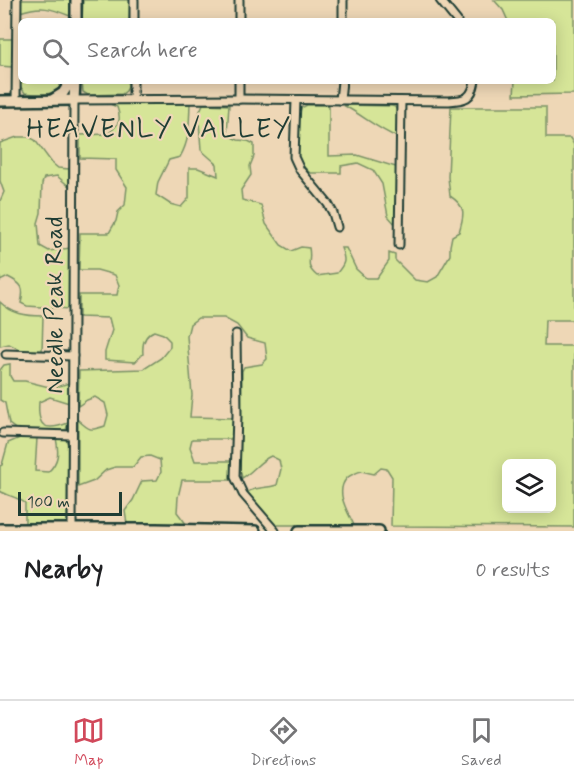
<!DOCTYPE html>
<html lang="en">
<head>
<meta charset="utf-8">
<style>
	:root { --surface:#fff; --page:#f6f6f6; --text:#202124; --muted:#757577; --line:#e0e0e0; --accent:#d1495b }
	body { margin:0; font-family:Mynerve,sans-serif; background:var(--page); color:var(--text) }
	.controls { position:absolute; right:18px; bottom:18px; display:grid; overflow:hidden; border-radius:9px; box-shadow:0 3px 15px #0003 }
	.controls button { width:54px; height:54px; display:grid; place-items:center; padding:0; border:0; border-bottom:2px solid var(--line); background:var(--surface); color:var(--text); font:30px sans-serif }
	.scale { position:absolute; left:18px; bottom:15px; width:104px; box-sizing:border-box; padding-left:6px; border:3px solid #1f3d34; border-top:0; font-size:16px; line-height:21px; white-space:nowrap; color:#1f3d34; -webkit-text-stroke:4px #eed7b6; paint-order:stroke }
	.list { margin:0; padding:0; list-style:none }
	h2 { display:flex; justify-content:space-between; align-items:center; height:78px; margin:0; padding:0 24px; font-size:26px }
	h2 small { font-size:20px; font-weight:400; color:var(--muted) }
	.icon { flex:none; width:33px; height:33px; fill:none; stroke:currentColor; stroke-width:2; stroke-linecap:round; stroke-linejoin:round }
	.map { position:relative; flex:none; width:574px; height:531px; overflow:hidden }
	.search { position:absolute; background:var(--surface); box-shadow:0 3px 15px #0003; left:18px; right:18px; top:18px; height:66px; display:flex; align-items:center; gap:15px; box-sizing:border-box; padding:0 21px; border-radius:9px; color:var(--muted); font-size:22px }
	.sheet { height:168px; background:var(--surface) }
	nav { display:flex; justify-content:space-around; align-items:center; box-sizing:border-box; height:84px; border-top:2px solid var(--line); background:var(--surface); font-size:16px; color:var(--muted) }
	nav a { display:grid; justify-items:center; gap:3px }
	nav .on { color:var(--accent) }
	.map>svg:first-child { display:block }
</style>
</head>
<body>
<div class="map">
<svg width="574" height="531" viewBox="0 0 574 531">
	<rect width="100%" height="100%" fill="#eed7b6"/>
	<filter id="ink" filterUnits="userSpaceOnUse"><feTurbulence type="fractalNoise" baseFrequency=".0167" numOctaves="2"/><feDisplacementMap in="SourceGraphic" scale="12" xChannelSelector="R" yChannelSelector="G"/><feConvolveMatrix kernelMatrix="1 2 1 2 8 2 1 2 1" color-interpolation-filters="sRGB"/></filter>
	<g filter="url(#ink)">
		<g fill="#d6e598" stroke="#7a9166" stroke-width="1.5" fill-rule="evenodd">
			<path d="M21,0h49v16c-20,-8 -28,-11 -50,-4z"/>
			<path d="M83,0h47l-1,21h-47z"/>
			<path d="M494,0h80v94l-60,1 1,-14h38v-60h-45l-5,-11z"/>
			<path d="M0,39h13l-1,28 -12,-1z"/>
			<path d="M20,70h1v11h45c-11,16 -23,14 -41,12l-5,-7z"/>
			<path d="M82,81h46c0,6 0,10 -6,13l-34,1 -5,-3z"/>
			<path d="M110,104h80c-1,20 0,36 -10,53l-11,3 -11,22 -2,13 14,9 11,3 8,-9v-30h9l20,8 -1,-12 -16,-14 -2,-29 1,-10 3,-7 26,1 -2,30 11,5 10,1 6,3v12l-4,10 1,9 -10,15 1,10 19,5 5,19 15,21 10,6 10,-4 8,1c3,14 -5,17 8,28l20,-3c8,-10 9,-12 4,-25h5l10,21 10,9h11l12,-17v-8l6,2v5l20,20 13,2 9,-5 13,-22v-9l2,-10 7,-4c5,-17 8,-25 -9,-36l-2,-19 3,-70h95v31h24l4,7v175h-29l-1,26h30v181l-183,-1 1,-49 -5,-8 -6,-1 -7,6 -13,-3c-5,2 -11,4 -14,7 -13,14 1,34 7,47h-80l-25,-27 -2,-6c12,-6 18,-3 30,-7l4,-16 -2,-9 -8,-4c-12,5 -18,16 -29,22l-2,-9 2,-98 2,-4 18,-3 5,-5 -2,-16 -18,-5 -10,-13 -13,-7h-26l-8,6 -3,12 5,59 -2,22 43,1 -1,21h-40l-2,8 5,14h36l1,19h-50l-4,17 -1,15 10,13 -60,-1 -2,-13 8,-11 9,-19 15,-1 4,-8 -1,-12 -10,-4 -9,1 -8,10h-18l-9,3 -12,11 -16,6v-67c12,11 12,11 27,6l3,-11 -3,-12 -10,-6 -8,3 -9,6 1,-35 65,-2 17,-11 9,-11v-6l-7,-7 -9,-3c-10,4 -12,13 -11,23l-8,8 -30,-2v-8l7,-22 -3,-12 -30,-1v-22h38l2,-10 -4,-10 -18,-5h-18l1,-37h29l7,-12 2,-9 7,-7 2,-18 -11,-17v-11l-36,-1v-23l28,-1c11,-10 14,-13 9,-27zM506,464h46v44h-46z"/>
			<path d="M307,105h22v51l28,-1 39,12v58l-8,-9 -6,-32 -9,-14 -15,-7 -17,3v7h-31c-4,-4 -10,-9 -12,-15 -3,-11 0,-39 3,-50z"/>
			<path d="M343,105l49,1 3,1 2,4v26c-19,-8 -35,-22 -54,-32z"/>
			<path d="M17,137h12l6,3 17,23 6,5 11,1 1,18 -13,-11 -13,2 -2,6 -1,29 -3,10 2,23 9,5 21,-3v61l-43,-3 -6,-3c4,-16 1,-19 -13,-26l-8,4v-80l4,-9 -4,-11v-38z"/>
			<path d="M0,302c12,12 26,14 43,14l-1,35h-19l-14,-7 -9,2z"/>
			<path d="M10,364v12l3,5h12l28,7 16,-5v20l-19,-6 -11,5c-2,25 6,30 29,21l-2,7h-49l-8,-6 -4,-21 -5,-3v-30l4,-5z"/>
			<path d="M22,437l15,1 -2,33 13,1c11,-10 11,-20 8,-34h6l4,2 2,4 -1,78 -4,2h-38v-21c-8,-6 -17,-7 -25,-12v-25l2,-1 6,-22z"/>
		</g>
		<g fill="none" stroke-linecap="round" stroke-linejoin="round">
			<g stroke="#1f3d34" stroke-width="11">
				<g id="street">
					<path d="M239,0v21"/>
					<path d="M343,0v21"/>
					<path d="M440,0l17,21"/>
					<path d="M134,21v-21"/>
					<path d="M133,99v-18"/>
					<path d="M239,99v-18"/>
					<path d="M296,100l-2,57 6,13 28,34 5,9 4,14"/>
					<path d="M340,100l2,-19"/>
					<path d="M16,101l1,-101"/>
					<path d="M399,245l2,-144"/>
					<path d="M236,334l1,81 -2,62 8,17 32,37"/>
					<path d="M6,354l67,2"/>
					<path d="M3,433l69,2"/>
					<path d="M72,529l2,-429 165,-1 210,2c16,-1 23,-2 26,-20"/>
				</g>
			</g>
			<g stroke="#1f3d34" stroke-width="14">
				<g id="secondary">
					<path d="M76,21v-21"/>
					<path d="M52,100l11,-7 8,-12"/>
					<path d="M0,101l74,-1 1,-19"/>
					<path d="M0,529h156l99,2"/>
					<path d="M299,531h80"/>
				</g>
			</g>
			<use href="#street" stroke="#eed7b6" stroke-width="7"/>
			<use href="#secondary" stroke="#eed7b6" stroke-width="9"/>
		</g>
	</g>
	<g text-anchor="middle" stroke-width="4.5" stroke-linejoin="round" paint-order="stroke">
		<g font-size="24" fill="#1f3d34" stroke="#eed7b6">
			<text transform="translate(54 305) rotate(-90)" y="8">Needle Peak Road</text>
		</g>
		<g font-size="27" letter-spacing="1.5" fill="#1f3d34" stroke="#eed7b6">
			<text x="159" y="137">HEAVENLY VALLEY</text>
		</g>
	</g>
</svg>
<div class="controls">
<button><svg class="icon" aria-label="layers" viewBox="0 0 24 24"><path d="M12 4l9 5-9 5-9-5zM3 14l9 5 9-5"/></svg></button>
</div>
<div class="scale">100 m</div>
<div class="search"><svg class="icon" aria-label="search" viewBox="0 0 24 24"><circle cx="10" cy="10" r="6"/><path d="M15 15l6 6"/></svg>Search here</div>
</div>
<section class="sheet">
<h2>Nearby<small>0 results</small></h2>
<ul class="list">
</ul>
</section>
<nav>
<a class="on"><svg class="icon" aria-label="map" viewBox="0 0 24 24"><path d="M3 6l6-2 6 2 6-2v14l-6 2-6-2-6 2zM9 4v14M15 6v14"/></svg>Map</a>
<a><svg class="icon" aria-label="directions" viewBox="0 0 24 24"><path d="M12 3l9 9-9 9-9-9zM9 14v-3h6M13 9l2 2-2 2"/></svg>Directions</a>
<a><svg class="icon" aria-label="saved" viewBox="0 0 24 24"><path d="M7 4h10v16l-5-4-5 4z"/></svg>Saved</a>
</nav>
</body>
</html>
